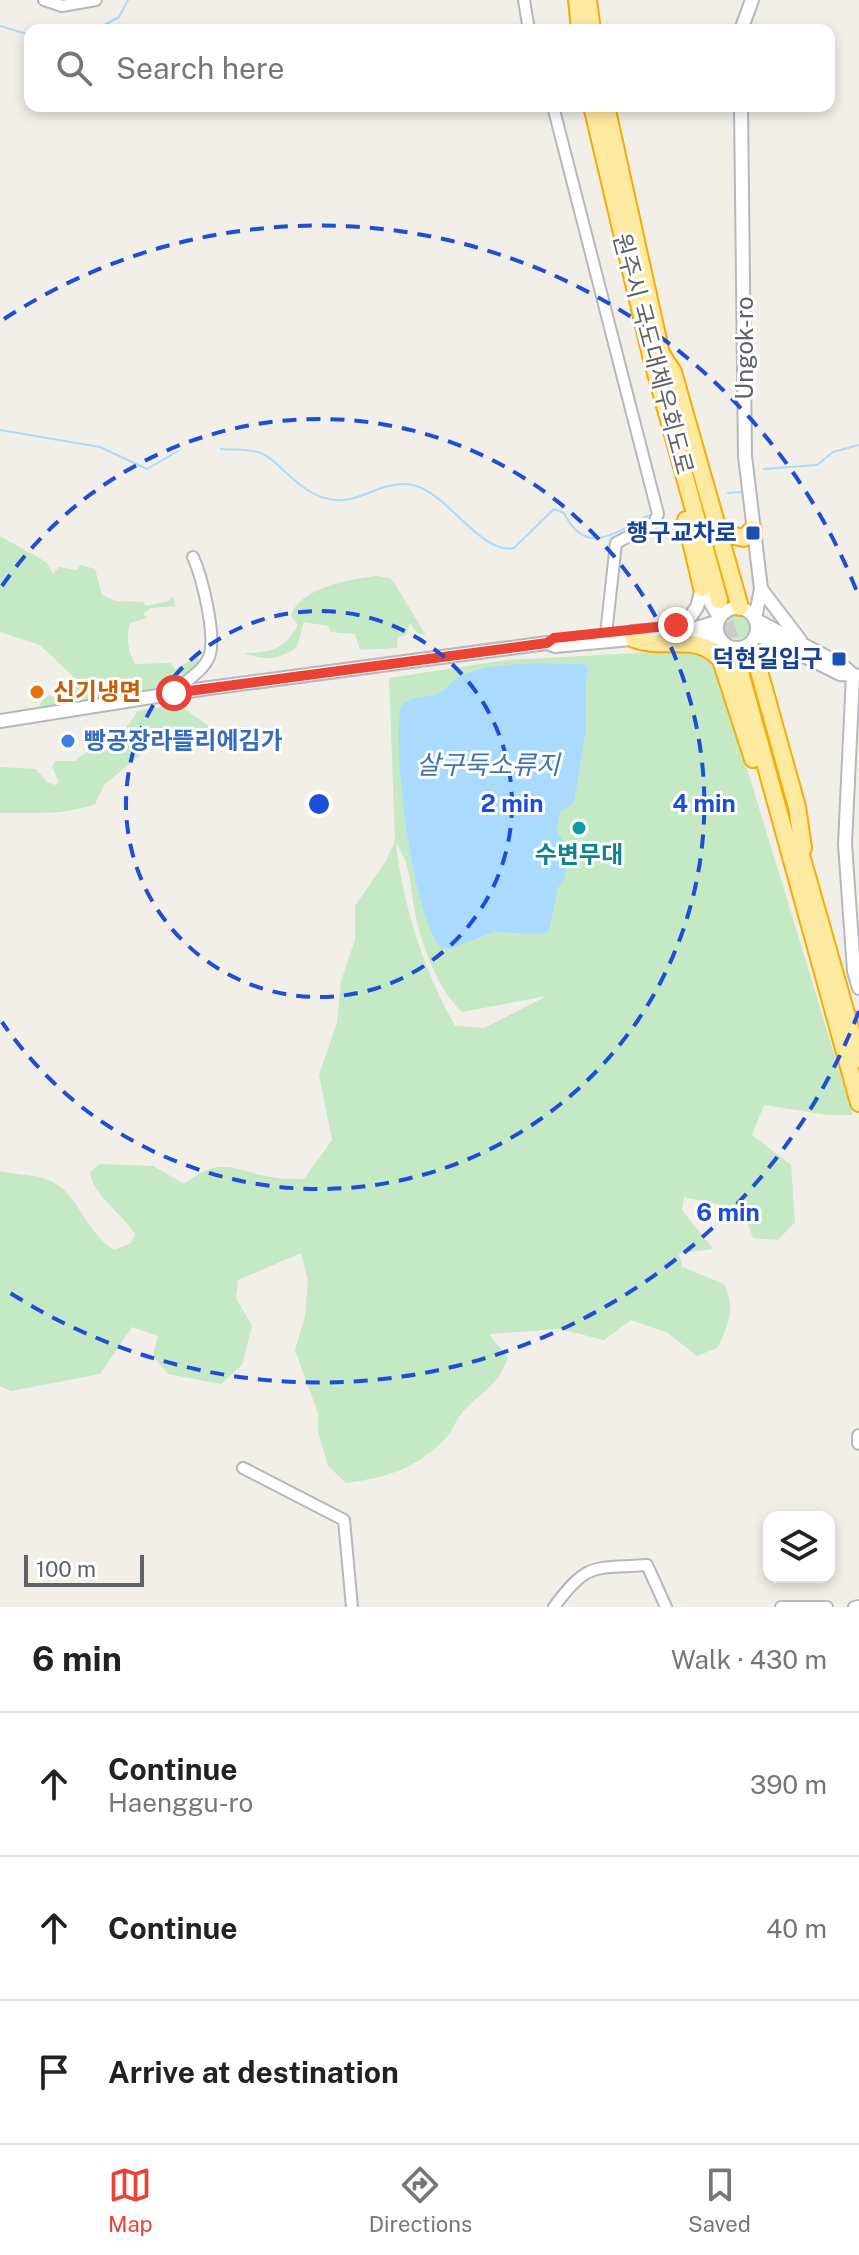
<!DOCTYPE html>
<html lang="en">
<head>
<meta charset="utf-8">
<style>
	:root { --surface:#fff; --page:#f6f6f6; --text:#222; --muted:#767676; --line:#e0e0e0; --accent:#ea4335 }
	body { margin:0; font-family:"Public Sans","Noto Sans KR",sans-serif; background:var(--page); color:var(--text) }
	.controls { position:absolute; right:24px; bottom:24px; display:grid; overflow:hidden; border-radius:16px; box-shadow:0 4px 12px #0003 }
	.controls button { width:72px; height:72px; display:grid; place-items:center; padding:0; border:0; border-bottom:2px solid var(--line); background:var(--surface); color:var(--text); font:40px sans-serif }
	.scale { position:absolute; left:24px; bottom:20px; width:120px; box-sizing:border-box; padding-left:8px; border:4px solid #5f6368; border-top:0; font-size:22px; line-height:28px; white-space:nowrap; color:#5f6368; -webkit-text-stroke:6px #fff; paint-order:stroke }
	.stop { position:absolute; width:24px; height:24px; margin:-18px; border:6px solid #ea4335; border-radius:50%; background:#fff }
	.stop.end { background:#ea4335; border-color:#fff; box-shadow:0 2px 8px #0008 }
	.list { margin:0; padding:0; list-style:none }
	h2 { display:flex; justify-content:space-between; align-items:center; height:104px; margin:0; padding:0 32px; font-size:34px }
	h2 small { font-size:26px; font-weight:400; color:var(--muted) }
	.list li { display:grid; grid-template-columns:52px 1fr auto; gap:24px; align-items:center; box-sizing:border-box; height:144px; padding:0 32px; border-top:2px solid var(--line) }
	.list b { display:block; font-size:30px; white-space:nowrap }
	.list p { margin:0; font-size:26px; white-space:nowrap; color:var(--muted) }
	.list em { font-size:26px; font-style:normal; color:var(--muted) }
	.icon { flex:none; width:44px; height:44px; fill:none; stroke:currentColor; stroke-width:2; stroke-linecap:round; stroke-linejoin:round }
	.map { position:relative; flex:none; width:859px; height:1607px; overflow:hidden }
	.search { position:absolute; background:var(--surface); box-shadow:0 4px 12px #0003; left:24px; right:24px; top:24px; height:88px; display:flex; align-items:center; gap:20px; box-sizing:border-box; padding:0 28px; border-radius:16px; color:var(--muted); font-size:30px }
	.sheet { height:536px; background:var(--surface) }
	nav { display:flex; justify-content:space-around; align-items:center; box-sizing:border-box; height:112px; border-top:2px solid var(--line); background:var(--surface); font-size:22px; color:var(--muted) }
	nav a { display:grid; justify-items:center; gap:4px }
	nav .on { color:var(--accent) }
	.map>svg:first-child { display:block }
</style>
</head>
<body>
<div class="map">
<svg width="859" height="1607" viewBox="0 0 859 1607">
	<rect width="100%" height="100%" fill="#f1efe8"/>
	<g fill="#c5e8c5" fill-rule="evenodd">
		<path d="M0,536l46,26 7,12 6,-7 18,3 3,-5 15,4 7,26 14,6 27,1 3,4 23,-5 4,-5 2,10 -24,2 -8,6 4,4 -17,5c-4,12 -2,31 5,41l35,-1 5,6 23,-13v9l-25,26 -137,22 6,-13 7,-5 7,3 16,-3v-20l-32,-30 -40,-13z"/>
		<path d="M376,576l14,2 4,5 32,52 -9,-2 -7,-10 -4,12 -8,2 -1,11 -37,2 -5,-16 -24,-2 -3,-6 -24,-4 -7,25c-19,13 -32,14 -53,6 27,0 41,-4 54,-28l-7,-9c8,-28 59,-37 85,-40z"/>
		<circle cx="737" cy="626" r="13"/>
		<path d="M692,650l22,11 139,454h-25l-64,-10 -12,30 39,30 4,57 -17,18 -25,-2 -10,-29 -59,-12 -2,13 31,39 -34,4 3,14 42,17c12,25 5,40 -7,64l-20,8 -29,-23 -37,-13 -27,20 -44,-11 -71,5 19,24c-11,30 -27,33 -46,55 -7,8 -10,19 -17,26 -31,31 -57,38 -99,44l-18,-17 -10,-35v-18l-23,-63 10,-34 3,-36 -7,-27 -63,27 -2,18 16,28 -10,39 -21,19 -53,-10 -15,-18 5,-20 -26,-9 -32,47 -89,17 -11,-5v-215c18,5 40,2 56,13 24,15 30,48 58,66l17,-7 4,-9c-12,-20 -42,-39 -45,-61l9,-9 54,2 31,18c39,-29 46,-14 88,-7 10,2 22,2 32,2l28,-39 -13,-65 18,-52 4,-42 14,-41v-34l31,-45 9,-20 -6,-163 117,-18zM396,843c17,24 14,51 21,79 8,31 22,68 45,90l85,-16 -63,32 -29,-2c-31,-56 -52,-119 -59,-183z"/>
		<path d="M178,704l33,24 5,7 -47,-4 -65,54 -9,19c-32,12 -61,8 -95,9v-46l36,2 11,13 8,3 4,-3 -7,-15 4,-6h19l29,-23 13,2 21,-29z"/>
	</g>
	<path fill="#aadaff" d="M585,664l3,6 -3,17 1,42 -12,73 -14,10 -3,19 12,20 -4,27 -7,10 -9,42 -7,4 -49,-2 -43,17 -11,-3c-27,-41 -47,-192 -38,-240 15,-13 28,-6 42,-15 6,-4 9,-10 14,-13 37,-19 88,-14 128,-14z"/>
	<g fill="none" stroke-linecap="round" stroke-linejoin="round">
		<g stroke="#aadaff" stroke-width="2">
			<path d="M0,26l30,9"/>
			<path d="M95,30l24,-13 9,-17"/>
			<path d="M0,430l100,17 47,22 31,-18"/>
			<path d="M221,449c12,1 26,0 37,3 20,5 41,45 77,48 25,3 49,-21 78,-15 35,8 68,70 101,63l40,-39 10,4c23,46 52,18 86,2"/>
			<path d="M764,469l53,-4 16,-13 26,-7"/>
			<path d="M728,493l13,-1"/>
		</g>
		<path stroke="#ccccc8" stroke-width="16" stroke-dasharray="16 8" stroke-linecap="butt" d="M719,600l16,54"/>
		<g stroke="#b5b8bc" stroke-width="14">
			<g id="minor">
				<path d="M44,0l18,6 34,-6"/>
				<path d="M524,0l5,30"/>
				<path d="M553,106l105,408 -4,9 -38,20 -10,91"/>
				<path d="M174,693c10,-12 29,-21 35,-36 8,-21 -7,-80 -16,-100"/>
				<path d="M243,1468l101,52 8,87"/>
				<path d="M554,1607c34,-46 39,-38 93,-42l19,42"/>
				<path d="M781,1607h46"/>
				<path d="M854,1607l5,-1"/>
			</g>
		</g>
		<g stroke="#b5b8bc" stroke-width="16">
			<g id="tertiary">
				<path d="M741,30l11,-30"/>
				<path d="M741,106l4,350 16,133 -6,29"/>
				<path d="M702,588l17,29"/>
				<path d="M761,589l39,51"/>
				<circle cx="737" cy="628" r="20"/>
				<path d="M756,620l86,45 11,10 -8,169 9,127 5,17"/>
				<path d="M664,626l24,-6 9,-13 5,-19"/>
				<path d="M696,628l21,-6"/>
				<path d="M632,632l41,-3"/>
				<path d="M664,636l41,-3 14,6"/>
				<path d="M755,637h11l74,37 15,1"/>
				<path d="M757,664l8,-16 12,-4"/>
				<path d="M0,721l202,-32 345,-46 8,3 87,-8"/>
				<path d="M859,1436v7"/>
			</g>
		</g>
		<g stroke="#f9ab00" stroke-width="20">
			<g id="trunk">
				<path d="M577,0l3,30"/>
				<path d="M588,0l4,30"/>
				<path d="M592,106l59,249 68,245"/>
				<path d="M606,106l54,243"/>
				<path d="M662,355l11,17 67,235"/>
				<path d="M686,520l16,68"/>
				<path d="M720,533l24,5 9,-9"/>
				<path d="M634,639c31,12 62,-8 87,21l32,99"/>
				<path d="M735,654l124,449"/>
				<path d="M757,664l40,143 6,41"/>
				<path d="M797,841l62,218"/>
			</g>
		</g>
		<use href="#minor" stroke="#fff" stroke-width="10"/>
		<use href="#tertiary" stroke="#fff" stroke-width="12"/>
		<use href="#trunk" stroke="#feeaa1" stroke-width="16"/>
	</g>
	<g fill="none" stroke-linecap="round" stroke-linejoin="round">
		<path stroke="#ea4335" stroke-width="10" d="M174,693l373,-50 7,-5 122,-13"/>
	</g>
	<g fill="none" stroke="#1d4ed8" stroke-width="4" stroke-dasharray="14 10">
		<circle cx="319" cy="804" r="193"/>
		<path d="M2 586A385 385 0 1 1 2 1022"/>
		<path d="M859 1011A578 578 0 0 1 4 1289M4 319A578 578 0 0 1 859 597"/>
	</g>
	<g fill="#1a4fb4" stroke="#fff" stroke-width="3">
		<rect x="745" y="525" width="16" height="16" rx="4"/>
		<rect x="831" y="651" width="16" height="16" rx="4"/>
	</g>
	<circle fill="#e8710a" stroke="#fff" stroke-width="3" cx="37" cy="692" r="8"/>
	<circle fill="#3f7fe0" stroke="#fff" stroke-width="3" cx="68" cy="741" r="8"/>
	<circle fill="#0f9aa8" stroke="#fff" stroke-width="3" cx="579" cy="828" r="8"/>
	<g text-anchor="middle" stroke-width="6" stroke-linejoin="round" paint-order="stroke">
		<g font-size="24" fill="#5f6368" stroke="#fff">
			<text transform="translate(745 348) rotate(-90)" y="8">Ungok-ro</text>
			<text transform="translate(653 354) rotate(75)" y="8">원주시 국도대체우회도로</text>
		</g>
		<g font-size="24" font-weight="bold" fill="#164399" stroke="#fff" text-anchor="end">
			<text x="737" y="541">행구교차로</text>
			<text x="823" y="667">덕현길입구</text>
		</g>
		<g font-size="24" font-weight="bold" fill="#c56008" stroke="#fff" text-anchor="start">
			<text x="53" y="700">신기냉면</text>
		</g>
		<g font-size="24" font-weight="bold" fill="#366cbe" stroke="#fff" text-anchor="start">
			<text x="84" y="749">빵공장라뜰리에김가</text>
		</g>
		<g font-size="24" font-weight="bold" fill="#0d838f" stroke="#fff">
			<text x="579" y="863">수변무대</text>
		</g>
		<g font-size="26" font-style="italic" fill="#4174aa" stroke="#fff">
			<text x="488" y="774">살구둑소류지</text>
		</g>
	</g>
	<circle cx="319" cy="804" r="12" fill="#1d4ed8" stroke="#fff" stroke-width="4"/>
	<g font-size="24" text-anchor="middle" font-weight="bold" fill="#1d4ed8" stroke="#fff" stroke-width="6" stroke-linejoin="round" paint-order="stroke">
		<text x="512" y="812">2 min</text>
		<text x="704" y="812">4 min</text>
		<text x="728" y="1221">6 min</text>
	</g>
</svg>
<div class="controls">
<button><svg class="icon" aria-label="layers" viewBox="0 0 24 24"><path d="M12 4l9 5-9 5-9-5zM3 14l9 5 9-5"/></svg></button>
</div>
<div class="scale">100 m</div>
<div class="stop" style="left:174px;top:693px"></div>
<div class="stop end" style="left:676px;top:625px"></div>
<div class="search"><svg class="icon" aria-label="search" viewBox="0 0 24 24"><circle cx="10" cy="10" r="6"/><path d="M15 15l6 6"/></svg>Search here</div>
</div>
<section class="sheet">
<h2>6 min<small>Walk · 430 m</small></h2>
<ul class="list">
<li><svg class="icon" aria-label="ahead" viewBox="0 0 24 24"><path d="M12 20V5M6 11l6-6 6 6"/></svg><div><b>Continue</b><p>Haenggu-ro</p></div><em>390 m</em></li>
<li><svg class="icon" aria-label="ahead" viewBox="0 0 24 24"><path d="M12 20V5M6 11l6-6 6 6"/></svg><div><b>Continue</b></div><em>40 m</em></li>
<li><svg class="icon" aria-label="arrive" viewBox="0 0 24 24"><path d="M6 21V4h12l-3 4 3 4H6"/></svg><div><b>Arrive at destination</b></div></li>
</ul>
</section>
<nav>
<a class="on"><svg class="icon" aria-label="map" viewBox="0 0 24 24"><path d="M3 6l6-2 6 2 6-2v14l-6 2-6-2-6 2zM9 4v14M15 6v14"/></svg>Map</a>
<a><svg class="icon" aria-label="directions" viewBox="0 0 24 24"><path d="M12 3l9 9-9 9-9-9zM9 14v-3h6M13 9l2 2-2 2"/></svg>Directions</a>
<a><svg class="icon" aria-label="saved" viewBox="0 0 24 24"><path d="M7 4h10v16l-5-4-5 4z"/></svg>Saved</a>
</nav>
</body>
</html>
